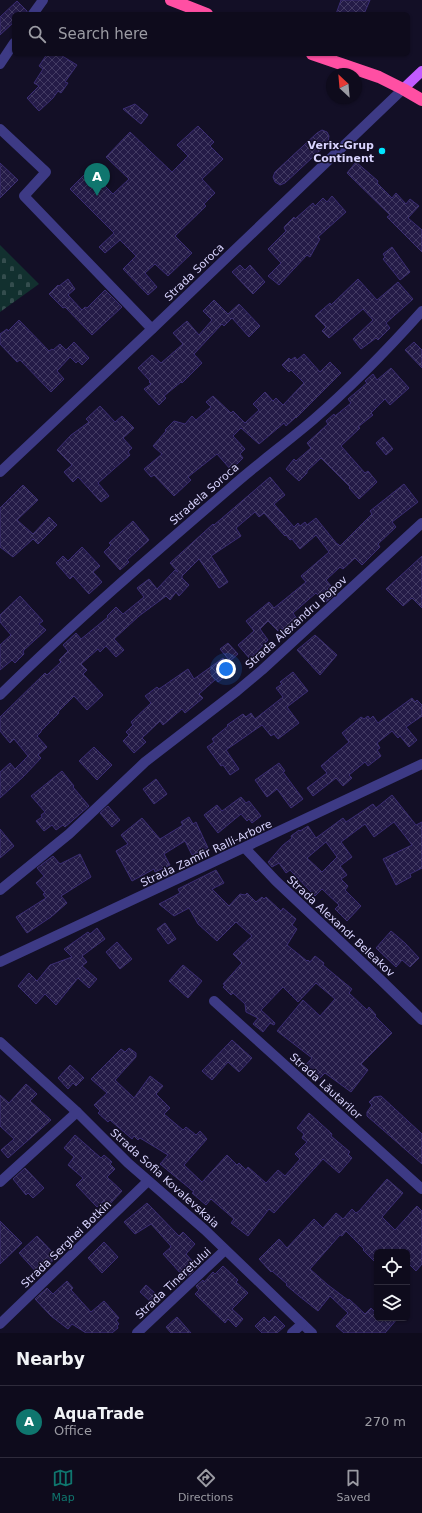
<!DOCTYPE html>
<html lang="en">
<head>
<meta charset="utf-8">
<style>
	:root { --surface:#0e0b1c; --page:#171425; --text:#f1f3f6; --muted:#9b9ba3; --line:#2e2b3b; --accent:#0f766e }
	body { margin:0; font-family:"DejaVu Sans",sans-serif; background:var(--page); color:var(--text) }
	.controls { position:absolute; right:12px; bottom:12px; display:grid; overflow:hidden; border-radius:6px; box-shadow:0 1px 3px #0004 }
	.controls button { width:36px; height:36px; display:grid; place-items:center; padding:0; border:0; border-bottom:1px solid var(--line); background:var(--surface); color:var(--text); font:20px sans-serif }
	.compass { position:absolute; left:326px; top:68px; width:36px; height:36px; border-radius:50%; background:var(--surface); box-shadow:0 1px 3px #0004; rotate:334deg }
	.you { position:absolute; left:226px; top:669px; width:14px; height:14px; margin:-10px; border:3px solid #fff; border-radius:50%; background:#1a73e8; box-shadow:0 0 0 6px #1a73e833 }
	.badge { display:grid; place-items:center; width:26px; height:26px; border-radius:50%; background:var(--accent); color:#fff; font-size:13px; font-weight:700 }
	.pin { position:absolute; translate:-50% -33px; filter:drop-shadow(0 1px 2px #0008) }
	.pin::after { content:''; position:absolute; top:21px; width:14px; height:12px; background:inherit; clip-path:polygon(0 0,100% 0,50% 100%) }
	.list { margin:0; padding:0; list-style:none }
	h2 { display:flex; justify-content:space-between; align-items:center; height:52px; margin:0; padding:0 16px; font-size:17px }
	h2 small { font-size:13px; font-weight:400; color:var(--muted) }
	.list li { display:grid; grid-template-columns:26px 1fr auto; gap:12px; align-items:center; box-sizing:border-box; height:72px; padding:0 16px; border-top:1px solid var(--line) }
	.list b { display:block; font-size:15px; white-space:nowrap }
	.list p { margin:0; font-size:13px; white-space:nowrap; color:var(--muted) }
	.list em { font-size:13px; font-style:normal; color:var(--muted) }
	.icon { flex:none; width:22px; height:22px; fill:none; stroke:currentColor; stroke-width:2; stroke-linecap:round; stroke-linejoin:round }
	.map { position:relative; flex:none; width:422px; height:1333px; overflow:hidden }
	.search { position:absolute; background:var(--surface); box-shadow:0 1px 3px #0004; left:12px; right:12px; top:12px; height:44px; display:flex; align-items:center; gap:10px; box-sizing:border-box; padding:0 14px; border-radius:6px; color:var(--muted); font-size:15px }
	.sheet { height:124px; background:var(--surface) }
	nav { display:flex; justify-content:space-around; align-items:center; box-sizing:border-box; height:56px; border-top:1px solid var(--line); background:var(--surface); font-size:11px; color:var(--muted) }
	nav a { display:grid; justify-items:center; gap:2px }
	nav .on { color:var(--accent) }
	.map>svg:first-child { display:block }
</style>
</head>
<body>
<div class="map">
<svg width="422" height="1333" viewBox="0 0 422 1333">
	<defs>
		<pattern id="cemetery-stones" width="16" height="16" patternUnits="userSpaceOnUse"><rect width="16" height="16" fill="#12302f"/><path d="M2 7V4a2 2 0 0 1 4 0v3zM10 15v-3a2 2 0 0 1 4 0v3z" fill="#344d4e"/></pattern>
		<pattern id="building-cross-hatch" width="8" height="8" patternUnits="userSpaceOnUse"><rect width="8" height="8" fill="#241b47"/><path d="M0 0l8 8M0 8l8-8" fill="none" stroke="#433b63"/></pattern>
	</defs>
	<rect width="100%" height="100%" fill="#130f26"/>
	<path fill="url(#cemetery-stones)" d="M0,245l39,39 -39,28z"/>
	<g fill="url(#building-cross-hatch)" stroke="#3b2d73" fill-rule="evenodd">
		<path d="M341,0h29l-6,14h-28z"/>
		<path d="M17,1l10,10v3h-13v8l-14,13v-18z"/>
		<path d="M47,54h12l18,11 -12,17 3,1 -7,10 -3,-2 -5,7 -14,13 -12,-13 12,-12 -5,-3 9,-14 -4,-3z"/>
		<path d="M135,104l13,11 -7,9 -18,-15z"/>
		<path d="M198,126l16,16 -4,4 13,13 -21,20 13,14 -11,11 2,2 -31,30 17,17 -24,23 -13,-12 -10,9 12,14 -9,8 -25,-26 13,-13 -16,-16 -15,13 -6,-6 15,-14 -44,-44 19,-19 24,24 16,-15 -23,-22 24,-25 42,40 16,-16 -11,-11z"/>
		<path d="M322,130l5,2 2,4 -1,7 -43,40 -5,2 -5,-3 -2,-5 2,-5 42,-39z"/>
		<path d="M356,162l22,19 -1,2 15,15 4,-5 10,11 4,-5 9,7 -11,12 14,12v22l-35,-35 3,-2 -43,-42z"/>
		<path d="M0,163l18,17 -18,18z"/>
		<path d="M332,196l14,16 -28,25 2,2 -10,18 -3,-2 -28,30 -11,-9 13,-13 -13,-14 18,-18 -2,-3 1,-2 9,-9 1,2 18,-16 2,3 8,-8 4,4z"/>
		<path d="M392,247l18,25 -10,8 -17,-21 2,-2 -2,-3z"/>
		<path d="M240,265l5,5 5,-5 15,17 -12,12 -21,-22z"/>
		<path d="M68,279l7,10 -7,6 14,15 3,-3 2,1 18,-18 17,17 -30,28 -27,-28 -2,1 -14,-14 9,-9 1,1z"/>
		<path d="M358,279l19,21 21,-18 15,17 -27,24 4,5 -12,12 -2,-2 -15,11 -8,-10 20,-19 -10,-11 -34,29 -7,-7 4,-4 -11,-11 15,-13 1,2z"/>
		<path d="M214,300l14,14 11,-10 21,22 -11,11 -17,-19 -8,8 -2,-2 -28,30 8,9 -20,20 -1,-1 -17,14 2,2 -7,7 -15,-16 7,-5 -2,-2 1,-1 -12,-13 14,-13 9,8 22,-19 -10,-11 14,-12 12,14 13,-15 -9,-9z"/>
		<path d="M19,320l30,31 3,-2 1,1 7,-6 6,6 8,-8 15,16 -7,7 -4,-4 -2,2 -6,-6 -13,14 7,8 -13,13 -31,-32 -3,2 -17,-18v-10l7,-5 1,2z"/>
		<path d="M414,342l8,8v18l-17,-18z"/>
		<path d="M304,354l16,18 10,-10 11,11 -45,45v-1l-10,9 -2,-3 -25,21 -18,-16 -8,8 12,13 -5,5 3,4 -12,12 -14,-16 -29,23 3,3 -17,16 -20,-21 -3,2 -7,-8 18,-15 -9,-8 13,-15 -1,-1 9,-9 11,3 7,-8 4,4 15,-13 -5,-5 7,-6 18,17 2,-2 12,12 14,-13 -6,-6 12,-12 8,9 3,-3 7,7 21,-22 -13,-13 -2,2 -7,-7 7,-7 2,2 4,-3 2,3z"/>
		<path d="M391,368l18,20 -19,17 -5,-6 -14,14 2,2 -15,12 2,1 -19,18 24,27 3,-2 9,11 -18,17 -10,-11 1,-1 -29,-29 -14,13v2l-8,8 -13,-12 8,-10 2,2 15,-13 -4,-5 21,-19 -2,-3 8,-7 1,2 16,-13 -3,-4 19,-16 -2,-2 8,-7 4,6z"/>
		<path d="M100,406l15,16 7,-6 12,12 -11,10 9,10 -4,4 2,3 -32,28 11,13 -8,6 -23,-25 -5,5 -9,-10 8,-7 -15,-15 14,-15 18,-13 -3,-3z"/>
		<path d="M383,437l10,12 -7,6 -10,-12z"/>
		<path d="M270,477l15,18 -11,9 20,23 4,-4 2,3 5,-4 2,3 9,-7 21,26h1l2,2 32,-32 -2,-3 34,-27 14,18 -26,20 4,5 -18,17 2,3 -18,18 -7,-7 -12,11 -3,-2 -14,13 5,6 -4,3 6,7 -8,7 -9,-10 -23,20 4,6 -13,12 -2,-3 -4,3 -10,-10 -8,8 8,11 -18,19 -12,-14 16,-14 -8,-10 23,-19 5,6 32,-26 -5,-6 28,-24 -13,-17 -16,14 -8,-10 -2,1 -4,-5 -1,1 -21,-23 -5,4 -4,-5 -19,16 5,8 -30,20 17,26 -9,6 -20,-29 -17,17v2l7,7 -10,11 -3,-4 -6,8 -4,-4 -27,20 -25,23 10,11 -8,7 -10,-11 -6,6 -2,-3 -17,15 6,6 -4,4 20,21 -16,15 -13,-14 -16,16 1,1 -18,18v1l-4,4 10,11 -9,8 3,3 -18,19 -23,21v-26l10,-9 5,6 13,-13 -14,-17 -4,4 -10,-12v-14l45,-44 2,2 14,-13 -2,-2 9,-9 -5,-6 13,-12 5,6 27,-22 -1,-1 9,-9 7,7 21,-17 -7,-9 12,-9 8,10 18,-19 3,2 -8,-9 43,-39 1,1z"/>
		<path d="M23,485l15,15 -21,20 16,14 16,-17 8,8 -19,19 -5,-5 -20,18 -13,-10v-39z"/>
		<path d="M133,521l16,19 -22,20 2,2 -9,8 -16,-18 7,-7 -2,-2z"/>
		<path d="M82,547l18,19 -7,6 9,10 -13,12 -16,-18 -3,3 -14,-16 7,-7 5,5z"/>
		<path d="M422,556v52l-10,-10 -9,8 -17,-17z"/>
		<path d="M20,596l23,25 -4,3 7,6 -22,20 -1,2 1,2 -9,9 -3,-3 -12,10v-25l11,-10 -11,-13v-7z"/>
		<path d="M315,635l22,20 -17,20 -23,-25z"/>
		<path d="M228,643l10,11 -8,7 -10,-12z"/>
		<path d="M223,658l9,13 -14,11 -2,-3 -17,15 4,4 -18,15 -3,-4 -19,16 -3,-4 -18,17 4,4 -12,11 -11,-12 6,-6 -3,-3 7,-7 -2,-3 20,-19 -6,-7 12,-9 2,2 29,-20 6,10z"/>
		<path d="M293,672l15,19 -21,16 12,16 -21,16 -4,-5 -3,2 -9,-11 -36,25 13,19 -9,6 -7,-10 -2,1 -14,-19 7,-5 -2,-3 16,-13 -1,-1 16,-11 3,3 5,-4 4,6 28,-22 -7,-9 6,-4 -2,-2z"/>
		<path d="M412,698l3,4 2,-2 5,5v11l-16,11 11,13 -8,7 -9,-11 -2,2 -6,-7 -15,12 3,5 -3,2 4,6 -13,10 -3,-4 -16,13 3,3 -9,8 -7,-8 -23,18 -6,-8 20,-15 -6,-7 28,-24 -7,-9 19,-16 3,2 4,-3 2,3 3,-3 5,7z"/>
		<path d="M94,747l18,18 -15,15 -18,-19z"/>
		<path d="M279,763l6,8 -2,1 20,27 -12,9 -14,-19 -10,8 -12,-17z"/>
		<path d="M62,771l12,15 -1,1 16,19 -24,21 -2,-2 -7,5 -4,-5 -8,6 -8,-10 6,-4 -1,-2 4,-3 -14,-16z"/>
		<path d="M156,779l11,15 -13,10 -11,-15z"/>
		<path d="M392,795l24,30 6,-3v46l-12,6 1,3 -15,8 -13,-26 29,-14 -18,-23 -20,15 -9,-13 -24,18 11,15 -12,9 7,9 -6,4 7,7 -3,4 16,16 -14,15 -12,-12 4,-4 -17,-16 -7,7 -25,-26 -4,3 -7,-10 -7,4 -4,-5 15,-17 9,-7 -1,-2 8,-6 1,1 8,-5 8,12 27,-20 3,4 27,-18 3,4zM326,842l11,15 -15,15 -15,-14z"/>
		<path d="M241,797l5,6 3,-2 12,15 -9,7 -3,-4 -2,2 -6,-7 -23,19 -14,-18 13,-10 5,6z"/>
		<path d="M108,806l12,14 -8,7 -12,-14z"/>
		<path d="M189,817l4,7 3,-2 12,26 -16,7 -7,-14 -21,13 6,11 -15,7 -1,-3 -22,12 -16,-30 12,-7 -7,-9 21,-17 18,21 23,-14 -2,-3z"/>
		<path d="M0,829l14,17 -14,12z"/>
		<path d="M80,854l11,23 -30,19 6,7 -16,14 -24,16 -11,-16 30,-19 -3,-4 2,-1 -9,-10 8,-7 -7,-8 16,-12 7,8z"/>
		<path d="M216,870l8,13 -12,6 17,17 11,-12 5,1 2,-2 9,9 6,-5 2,2 2,-2 15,14 2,-3 13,11 -4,6 5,4 -10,16 20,16 1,-1 2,2 5,-6 9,7 -1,2 29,24 -3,4 18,17 2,-3 7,8 -1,1 17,17 -31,31 7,6 -17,22 -26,-19 -9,9 -14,-13 10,-11 -35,-27 26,-31 17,16 15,-17 -19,-16 -18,19 -15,-15 -1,1 -21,22 14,13 -1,2 -4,-2 -7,9 -10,-8 5,-6 -12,-6 -1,-8 -12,-11 -2,2 -8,-8 2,-2 -2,-1 19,-21 -9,-9 19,-18 -16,-14 -19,19 -19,-17 -9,-16 -15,8 -15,-12 21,-11 -2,-4z"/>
		<path d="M165,923l11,16 -8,5 -11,-15z"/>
		<path d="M97,928l8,11 -23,17 5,6 -5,4 15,13 -8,9 -11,-10 -22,27 -11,-11 -9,10 -18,-18 11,-13 8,8 13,-16 22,-8 -8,-8 24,-17 2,2z"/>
		<path d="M391,931l14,12 14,15 -9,9 -8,-7 -6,7 -20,-19z"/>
		<path d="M117,942l15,17 -12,10 -14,-17z"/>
		<path d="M183,965l19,16 -14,17 -19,-17z"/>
		<path d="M232,1040l20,18 -13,14 -11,-10 -16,18 -10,-9z"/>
		<path d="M129,1048l7,5v4l-21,23 19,18 16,-22 13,10 -7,8 14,14 -6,6 19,16 3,-3 10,8 4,-4 7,8 -23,26 18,17 25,-27 10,10 2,-2 7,7 2,-3 18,16 12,-13 7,6 15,-17 -5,-5 12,-12 -5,-4 2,-4 -7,-6 12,-15 23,21 -1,2 19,16 -2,2 4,4 -13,15 -16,-14 -49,54 -5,-4 -21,27 -17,-13 3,-4 -23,-20 -5,6 -14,-12 2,-1 -34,-28 8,-9 -28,-17 -2,2 -4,-4 -2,3 -22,-19 -2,2 -10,-9 2,-2 -6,-6 13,-12 -16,-14 30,-30 4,3z"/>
		<path d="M70,1065l14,13 -8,8 -3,-3 -5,6 -10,-11z"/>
		<path d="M26,1084l11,10 -7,7 21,19 -43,38 -7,-8 13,-11 -14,-13v-31l9,8z"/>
		<path d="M381,1096l41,38v30l-55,-48v-4l5,-7 -3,-3 5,-5z"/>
		<path d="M75,1135l26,23 3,-3 8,7 -2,2 5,5 -8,8 15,14 -13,14 -5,-4 -7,6 -21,-22 7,-7 -15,-13 6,-8 -10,-9z"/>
		<path d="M25,1168l19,20 -11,10 -5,-5 -2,2 -13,-16z"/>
		<path d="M387,1179l16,14 -21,24 13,13 22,-24 5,5v53l-6,7 -9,-9v-10h-30v12l-14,-14 1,-1 -18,-18 -4,5 -2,-1 -30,34 18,16 20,15 1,-1 16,15 6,-6 6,6v4h21l-13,15h-41l-8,-7 12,-13 -18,-17 -12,15 -19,-15 -13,-11 1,-1 -15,-13 -1,1 -12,-13 20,-20 8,9 27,-29 9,9 13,-15 7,6 9,-10 4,4 3,-2z"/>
		<path d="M147,1203l32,33 4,-4 12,12 -9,10 8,9 -4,4 4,4 -7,6 -3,-4 -2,2 -19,-21 8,-7 -1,-2 -19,-21 -16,10 -11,-12z"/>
		<path d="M0,1221l22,22 -22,21z"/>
		<path d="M37,1236l20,21 -19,17 -19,-21z"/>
		<path d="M104,1242l14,15 -16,16 -14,-15z"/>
		<path d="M223,1266l15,14 -2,2 12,11 -16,16 11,10 -7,8 -8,-8 -3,4 -30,-29 4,-4 -3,-4 7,-6 1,2 9,-10 2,2z"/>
		<path d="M67,1281l6,7 -2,2 20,22 13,-11 15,17 -3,2 3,4 -2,2 1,2 -6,5h-26l-14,-9 -4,5 -17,-13 -16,-17 12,-11 6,6z"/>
		<path d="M146,1285l12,11 -6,7 -12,-11z"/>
		<path d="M275,1316l10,10 -8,7h-15l-7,-7 9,-9 5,5z"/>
		<path d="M177,1317l14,16h-20l-5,-6z"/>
	</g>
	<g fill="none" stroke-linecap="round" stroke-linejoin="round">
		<g stroke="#3d3a85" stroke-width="10">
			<path d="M33,14l10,-14"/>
			<path d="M0,64l14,-21"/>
			<path d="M0,129l46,43 -22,24 128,133"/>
			<path d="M0,472l152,-143 251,-240"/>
			<path d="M0,695c73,-72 151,-139 229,-206 27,-24 57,-46 84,-69 39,-34 75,-71 109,-109"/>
			<path d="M245,848l31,33 106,100 40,39"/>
			<path d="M0,890l69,-56 76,-72 92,-71 25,-21 160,-147"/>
			<path d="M0,962l422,-198"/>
			<path d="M214,1001l208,188"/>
			<path d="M0,1042l77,70 51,51 77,67 107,103"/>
			<path d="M0,1182l77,-70"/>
			<path d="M0,1324l148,-143"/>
			<path d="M137,1333l88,-83"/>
			<path d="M292,1333l10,-9"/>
		</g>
		<path stroke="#c25bff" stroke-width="10" d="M403,89l19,-18"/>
		<g stroke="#ff4fa3" stroke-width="12">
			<path d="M171,0l36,14"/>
			<path d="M312,54l67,23 24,12 19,11"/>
		</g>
	</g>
	<circle fill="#00e5ff" stroke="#130f26" stroke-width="1.5" cx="382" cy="151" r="4"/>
	<g text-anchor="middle" stroke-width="3" stroke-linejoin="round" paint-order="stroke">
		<g font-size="11" font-weight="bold" fill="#d9d4ff" stroke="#130f26" text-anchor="end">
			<text x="374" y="149">Verix-Grup<tspan x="374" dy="13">Continent</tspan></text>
		</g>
		<g font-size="11" fill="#d9d4ff" stroke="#130f26">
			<text transform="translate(194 272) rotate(-44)" y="4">Strada Soroca</text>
			<text transform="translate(204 494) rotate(-41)" y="4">Stradela Sorocа</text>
			<text transform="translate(296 622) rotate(-42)" y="4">Strada Alexandru Popov</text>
			<text transform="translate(206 853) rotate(-25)" y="4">Strada Zamfir Ralli-Arbore</text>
			<text transform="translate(341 926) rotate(43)" y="4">Strada Alexandr Beleakov</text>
			<text transform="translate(326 1086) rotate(42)" y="4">Strada Lăutarilor</text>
			<text transform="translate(165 1178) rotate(42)" y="4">Strada Sofia Kovalevskaia</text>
			<text transform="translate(66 1244) rotate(-44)" y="4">Strada Serghei Botkin</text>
			<text transform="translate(173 1283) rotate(-43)" y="4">Strada Tineretului</text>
		</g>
	</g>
</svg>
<div class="controls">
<button><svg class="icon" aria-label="locate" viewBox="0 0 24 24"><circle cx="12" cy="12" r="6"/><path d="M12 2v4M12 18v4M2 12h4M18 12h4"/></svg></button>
<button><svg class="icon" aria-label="layers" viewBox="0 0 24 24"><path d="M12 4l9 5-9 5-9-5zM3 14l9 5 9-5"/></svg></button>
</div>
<svg class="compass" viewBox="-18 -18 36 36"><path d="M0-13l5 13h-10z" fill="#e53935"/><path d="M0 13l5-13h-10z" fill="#9b9ba3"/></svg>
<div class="you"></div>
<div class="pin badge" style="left:97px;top:196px">A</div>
<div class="search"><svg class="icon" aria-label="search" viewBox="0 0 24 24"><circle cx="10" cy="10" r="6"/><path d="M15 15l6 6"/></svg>Search here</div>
</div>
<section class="sheet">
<h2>Nearby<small></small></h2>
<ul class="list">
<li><span class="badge">A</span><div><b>AquaTrade</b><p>Office</p></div><em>270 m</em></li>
</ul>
</section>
<nav>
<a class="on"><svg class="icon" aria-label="map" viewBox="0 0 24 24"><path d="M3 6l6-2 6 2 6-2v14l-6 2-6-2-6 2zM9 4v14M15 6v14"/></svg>Map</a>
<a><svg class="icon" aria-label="directions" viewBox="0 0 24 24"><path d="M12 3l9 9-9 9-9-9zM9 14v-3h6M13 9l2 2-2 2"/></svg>Directions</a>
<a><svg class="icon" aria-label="saved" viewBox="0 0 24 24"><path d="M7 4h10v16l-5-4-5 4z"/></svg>Saved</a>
</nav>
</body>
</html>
